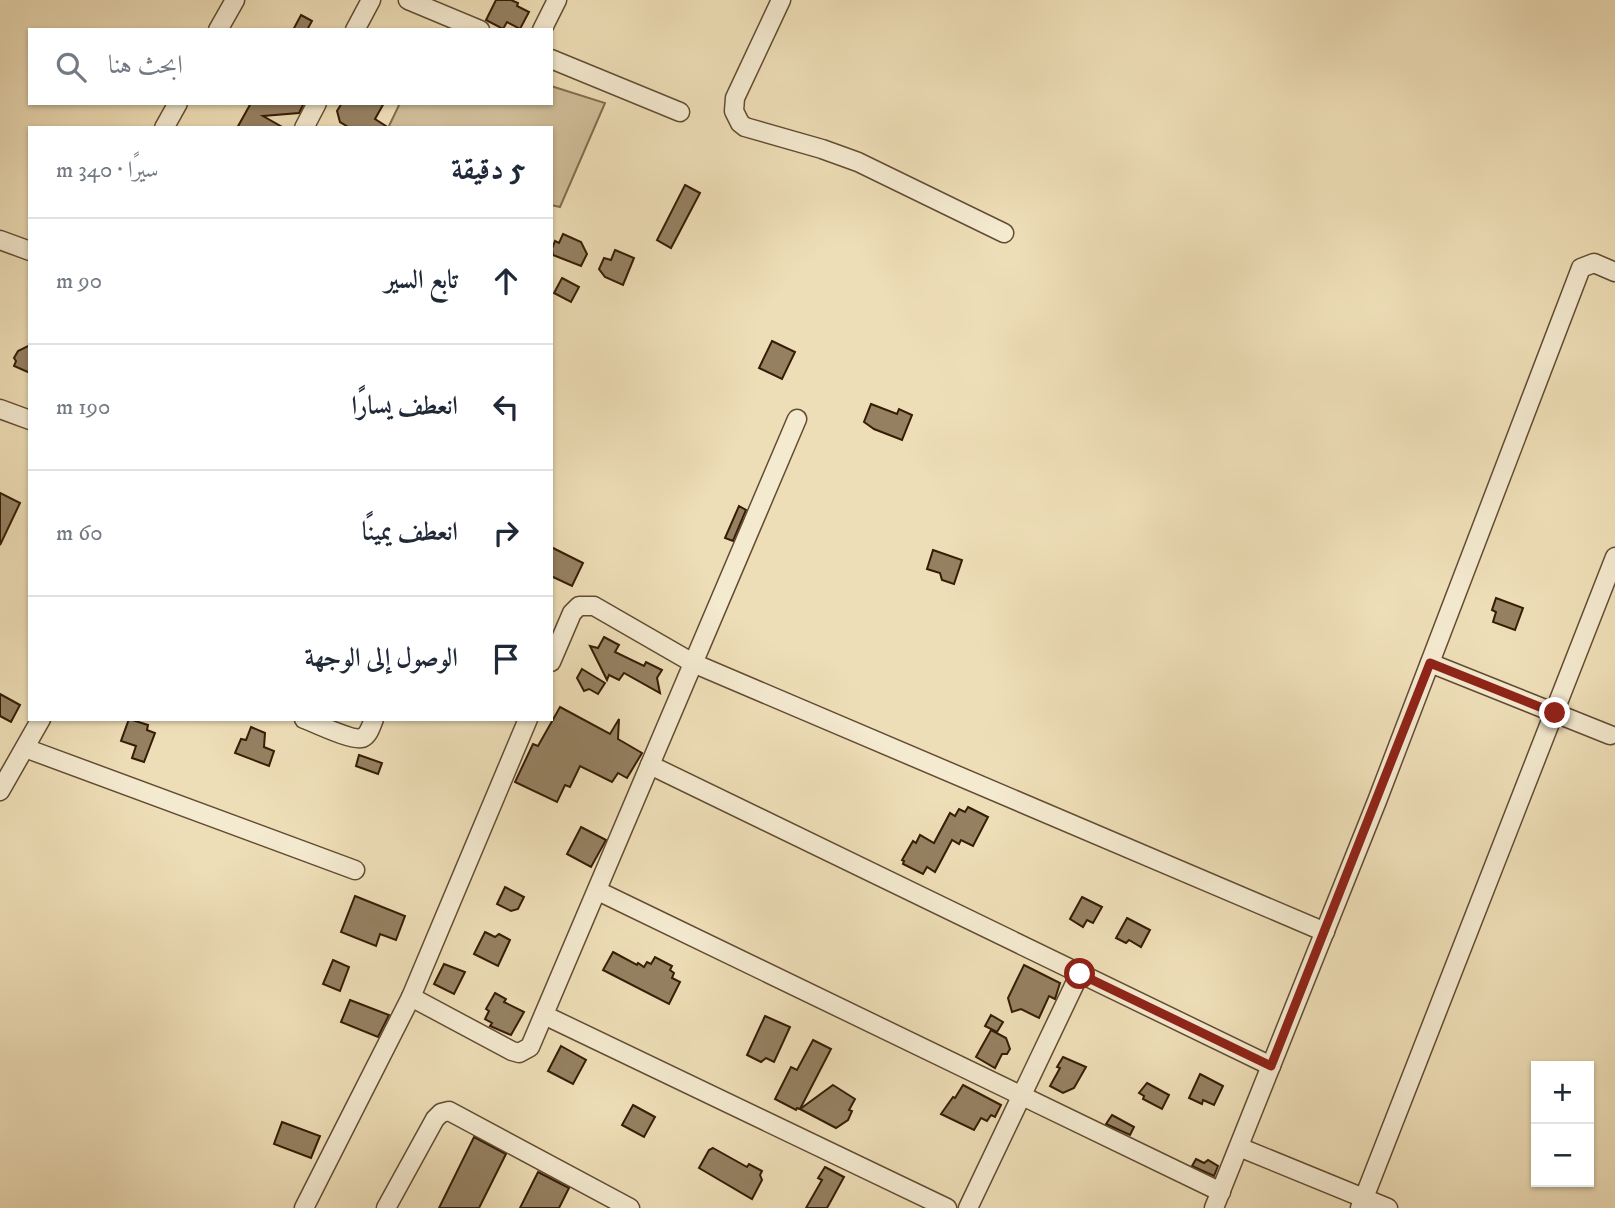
<!DOCTYPE html>
<html lang="ar">
<head>
<meta charset="utf-8">
<style>
	:root { --surface:#fff; --page:#f2f2f3; --text:#1f2937; --muted:#747a83; --line:#e0e1e3 }
	body { margin:0; font-family:"IM FELL DW Pica",Amiri,serif; background:var(--page); color:var(--text); direction:rtl }
	.controls { position:absolute; right:21px; bottom:21px; display:grid; overflow:hidden; border-radius:0px; box-shadow:0 2px 5px #0004 }
	.controls button { width:63px; height:63px; display:grid; place-items:center; padding:0; border:0; border-bottom:2px solid var(--line); background:var(--surface); color:var(--text); font:35px sans-serif }
	.stop { position:absolute; width:21px; height:21px; margin:-16px; border:5px solid #8f2418; border-radius:50%; background:#fff }
	.stop.end { background:#8f2418; border-color:#fff; box-shadow:0 2px 7px #0008 }
	.list { margin:0; padding:0; list-style:none }
	h2 { display:flex; justify-content:space-between; align-items:center; height:91px; margin:0; padding:0 28px; font-size:30px }
	h2 small { font-size:23px; font-weight:400; color:var(--muted) }
	.list li { display:grid; grid-template-columns:46px 1fr auto; gap:21px; align-items:center; box-sizing:border-box; height:126px; padding:0 28px; border-top:2px solid var(--line) }
	.list b { display:block; font-size:26px; white-space:nowrap }
	.list em { font-size:23px; font-style:normal; color:var(--muted) }
	.icon { flex:none; width:38px; height:38px; fill:none; stroke:currentColor; stroke-width:2; stroke-linecap:round; stroke-linejoin:round }
	.map { position:relative; flex:none; width:1615px; height:1208px; overflow:hidden; direction:ltr }
	.search { position:absolute; background:var(--surface); box-shadow:0 2px 5px #0004; left:28px; top:28px; width:525px; height:77px; display:flex; align-items:center; gap:18px; box-sizing:border-box; padding:0 24px; border-radius:0px; color:var(--muted); font-size:26px }
	.panel { position:absolute; background:var(--surface); box-shadow:0 2px 5px #0004; left:28px; top:126px; width:525px; height:595px; border-radius:0px; direction:rtl }
	.map>svg:first-child { display:block }
</style>
</head>
<body>
<div class="map">
<svg width="1615" height="1208" viewBox="0 0 1615 1208">
	<rect width="100%" height="100%" fill="#eedeb7"/>
	<filter id="stains"><feTurbulence type="fractalNoise" baseFrequency=".00286" numOctaves="4"/><feColorMatrix values="0 0 0 0 .2 0 0 0 0 .09 0 0 0 0 .02 0 0 0 .5 -.17"/></filter>
	<radialGradient id="worn" r=".72"><stop offset=".6" stop-color="#630" stop-opacity="0"/><stop offset="1" stop-color="#630" stop-opacity=".3"/></radialGradient>
	<path fill="#cfbd99" stroke="#826c4f" stroke-width="2" d="M551,86l54,17 -45,104 -9,-2v-77h-163l12,-25h151z"/>
	<g fill="#958162" stroke="#351c05" stroke-width="2">
		<path d="M496,0h15l7,3 -1,3 12,6 -9,17 -13,-7 -4,7 -17,-9z"/>
		<path d="M301,15l11,6 -5,9h-14z"/>
		<path d="M251,103h53l-5,10 -36,3 21,12h-47z"/>
		<path d="M342,103h42l-9,16 14,9h-39l-10,-6 -3,-11z"/>
		<path d="M685,185l15,8 -29,55 -14,-8z"/>
		<path d="M563,234l18,8 6,12 -6,12 -28,-11 -1,-6 3,-8 4,2z"/>
		<path d="M615,250l19,8 -11,27 -18,-8 -6,-8 5,-11 7,2z"/>
		<path d="M562,278l17,9 -8,15 -17,-9z"/>
		<path d="M772,341l23,11 -13,27 -23,-11z"/>
		<path d="M30,345v28l-16,-7 2,-5 -2,-3 4,-7z"/>
		<path d="M871,404l26,10 2,-5 13,6 -10,25 -28,-11 -10,-7z"/>
		<path d="M0,493l20,10 -20,42z"/>
		<path d="M739,506l7,4 -13,31 -8,-3z"/>
		<path d="M551,547l32,16 -11,23 -21,-10z"/>
		<path d="M933,550l29,10 -8,24 -12,-4 -2,-7 -13,-4z"/>
		<path d="M1496,598l27,10 -8,22 -22,-8 3,-10 -4,-2z"/>
		<path d="M604,637l15,8 -4,7 29,14 2,-4 16,8 -5,8 3,15 -36,-20 -5,7 -10,-5 -2,5 -17,-34 8,2z"/>
		<path d="M582,669l23,14 -7,11 -9,-5 -5,2 -7,-13z"/>
		<path d="M0,694l20,11 -9,17 -11,-6z"/>
		<path d="M560,707l50,27 9,-15 -1,20 24,14 -15,25 -9,-5 -6,9 -32,-16 -10,21 -5,-2 -8,17 -42,-20 18,-38 5,2z"/>
		<path d="M129,719l19,6 -1,5 8,3 -11,29 -12,-4 4,-12 -15,-5z"/>
		<path d="M251,727l14,6 -1,14 10,4 -5,15 -34,-13 6,-14 5,1z"/>
		<path d="M359,755l23,8 -4,11 -22,-8z"/>
		<path d="M968,807l20,10 -15,29 -12,-6 -2,4 -7,-4 -17,32 -8,-5 -4,7 -20,-10 1,-3 -2,-1 11,-19 3,2 4,-8 14,8 16,-30 5,3 4,-7 6,3z"/>
		<path d="M581,827l25,13 -15,27 -24,-13z"/>
		<path d="M505,887l19,10 -6,12 -7,2 -14,-7z"/>
		<path d="M355,896l50,20 -9,24 -16,-6 -4,12 -35,-14z"/>
		<path d="M1082,897l20,10 -9,16 -6,-3 -4,7 -13,-8z"/>
		<path d="M1127,918l23,12 -9,17 -12,-7 -3,3 -10,-5z"/>
		<path d="M485,932l10,5 4,-3 11,6 -12,26 -24,-12z"/>
		<path d="M613,952l24,13 1,-2 6,4 3,-5 4,2 4,-7 17,9 -2,4 4,3 -2,5 8,4 -11,22 -66,-34z"/>
		<path d="M333,960l16,7 -9,24 -17,-7z"/>
		<path d="M444,964l21,8 -11,22 -20,-10z"/>
		<path d="M1024,965l36,18 -5,16 -6,-3 -10,22 -18,-9 -9,3 -4,-14z"/>
		<path d="M495,993l11,6 -2,3 20,10 -13,23 -21,-9 2,-3 -7,-4 4,-8 -3,-2z"/>
		<path d="M350,1000l39,15 -11,22 -37,-15z"/>
		<path d="M991,1015l12,7 -6,10 -12,-6z"/>
		<path d="M765,1016l25,11 -16,35 -8,-4 -5,4 -14,-7z"/>
		<path d="M991,1030l15,8 4,11 -3,5h-5l-7,14 -19,-11z"/>
		<path d="M813,1040l18,9 -31,60 -3,-1 -1,2 -21,-11 16,-32 6,3z"/>
		<path d="M561,1046l25,14 -13,24 -25,-13z"/>
		<path d="M1063,1057l23,10 -12,21 -11,5 -13,-7 10,-18 -3,-1z"/>
		<path d="M1200,1074l23,12 -9,19 -11,-5 -1,4 -13,-6z"/>
		<path d="M1147,1083l22,12 -7,14 -19,-10 1,-3 -5,-3z"/>
		<path d="M833,1085l22,14 -6,11 3,1 -4,9 -12,8 -36,-19z"/>
		<path d="M963,1085l38,20 -6,12 -4,-2 -4,6 -6,-3 -7,12 -33,-16 12,-17 2,1z"/>
		<path d="M633,1105l22,12 -11,20 -22,-12z"/>
		<path d="M1112,1115l22,12 -4,8 -24,-11z"/>
		<path d="M282,1122l38,14 -9,22 -37,-14z"/>
		<path d="M474,1137l32,17 -27,54h-40z"/>
		<path d="M713,1148l34,19 2,-3 13,7 -2,4 2,5 -10,19 -53,-31 10,-18z"/>
		<path d="M1196,1159l8,4 4,-3 10,6 -4,10 -22,-10z"/>
		<path d="M825,1167l19,10 -17,31h-21l16,-28 -4,-2z"/>
		<path d="M538,1172l31,16 -10,20h-39z"/>
	</g>
	<g fill="none" stroke-linecap="round" stroke-linejoin="round">
		<g stroke="#634c32" stroke-width="21">
			<g id="minor">
				<path d="M408,0l72,30"/>
				<path d="M781,0l-46,98 -1,13 6,12 5,4 77,22 36,13 146,71"/>
				<path d="M218,30l17,-30"/>
				<path d="M355,30l16,-30"/>
				<path d="M542,30l15,-30"/>
				<path d="M551,59l129,53"/>
				<path d="M164,128l14,-25"/>
				<path d="M304,128l13,-25"/>
				<path d="M0,240l30,11"/>
				<path d="M0,409l30,11"/>
				<path d="M551,662l21,-49 7,-7h15l99,57 632,269"/>
				<path d="M1430,663l180,72"/>
				<path d="M304,719c11,4 48,22 58,19 7,-3 9,-12 12,-19"/>
				<path d="M25,748l330,122"/>
				<path d="M650,765l621,301"/>
				<path d="M0,791l41,-72"/>
				<path d="M598,891l623,301"/>
				<path d="M411,997l101,54 7,2 11,-6 267,-628"/>
				<path d="M544,1015l403,193"/>
				<path d="M1239,1147l149,61"/>
				<path d="M304,1208l107,-211 117,-278"/>
				<path d="M386,1208l49,-89 6,-6 8,-2 181,97"/>
				<path d="M968,1208l112,-235"/>
				<path d="M1214,1208l163,-407 204,-533 13,-5 21,9"/>
				<path d="M1360,1208l255,-651"/>
			</g>
		</g>
		<use href="#minor" stroke="#f4ead0" stroke-width="18"/>
	</g>
	<g fill="none" stroke-linecap="round" stroke-linejoin="round">
		<path stroke="#8f2418" stroke-width="9" d="M1080,974l191,92 159,-403 125,50"/>
	</g>
	<rect width="100%" height="100%" filter="url(#stains)"/>
	<rect width="100%" height="100%" fill="url(#worn)"/>
</svg>
<div class="controls">
<button>+</button>
<button>−</button>
</div>
<div class="stop" style="left:1080px;top:974px"></div>
<div class="stop end" style="left:1555px;top:713px"></div>
<div class="search"><svg class="icon" aria-label="search" viewBox="0 0 24 24"><circle cx="10" cy="10" r="6"/><path d="M15 15l6 6"/></svg>ابحث هنا</div>
<section class="panel">
<h2>5 دقيقة<small>سيرًا · 340 m</small></h2>
<ul class="list">
<li><svg class="icon" aria-label="ahead" viewBox="0 0 24 24"><path d="M12 20V5M6 11l6-6 6 6"/></svg><div><b>تابع السير</b></div><em>90 m</em></li>
<li><svg class="icon" aria-label="left" viewBox="0 0 24 24"><path d="M17 20v-9H6M10 6l-5 5 5 5"/></svg><div><b>انعطف يسارًا</b></div><em>190 m</em></li>
<li><svg class="icon" aria-label="right" viewBox="0 0 24 24"><path d="M7 20v-9h11M14 6l5 5-5 5"/></svg><div><b>انعطف يمينًا</b></div><em>60 m</em></li>
<li><svg class="icon" aria-label="arrive" viewBox="0 0 24 24"><path d="M6 21V4h12l-3 4 3 4H6"/></svg><div><b>الوصول إلى الوجهة</b></div></li>
</ul>
</section>
</div>
</body>
</html>
